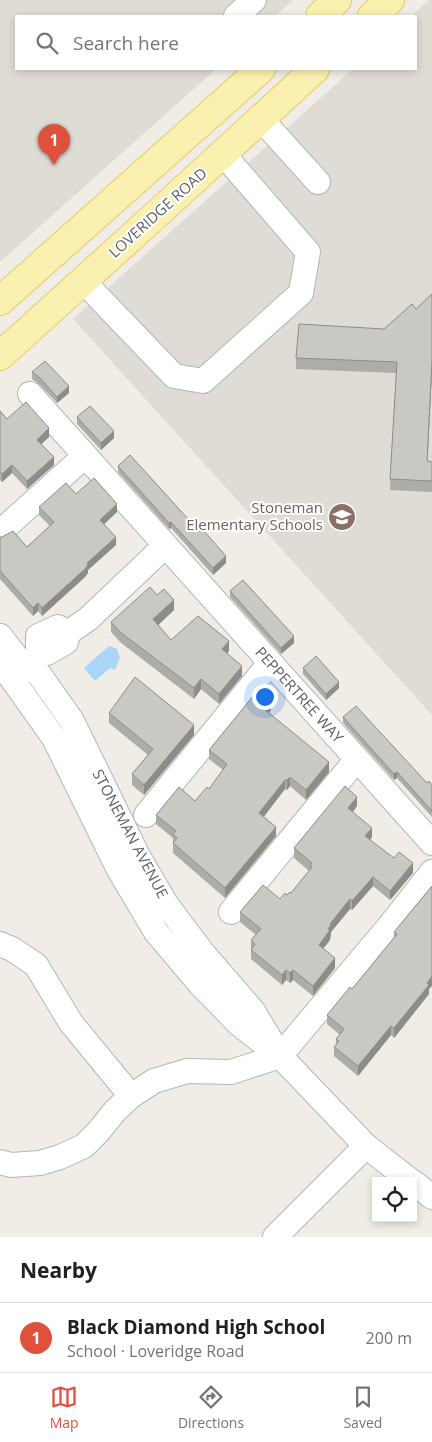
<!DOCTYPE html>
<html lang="en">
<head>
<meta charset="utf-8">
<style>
	:root { --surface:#fff; --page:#f6f6f6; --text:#202124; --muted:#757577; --line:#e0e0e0; --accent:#de513d }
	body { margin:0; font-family:"Open Sans",sans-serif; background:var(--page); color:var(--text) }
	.controls { position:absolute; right:15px; bottom:15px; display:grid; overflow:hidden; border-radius:0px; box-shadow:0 2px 8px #0003 }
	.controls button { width:45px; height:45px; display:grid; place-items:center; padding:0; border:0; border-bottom:1px solid var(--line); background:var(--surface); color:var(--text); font:25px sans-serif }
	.you { position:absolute; left:264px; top:696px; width:18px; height:18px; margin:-12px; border:4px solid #fff; border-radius:50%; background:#1a73e8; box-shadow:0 0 0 8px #1a73e833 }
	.badge { display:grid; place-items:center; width:32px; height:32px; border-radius:50%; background:var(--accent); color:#fff; font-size:16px; font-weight:700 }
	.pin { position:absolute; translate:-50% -41px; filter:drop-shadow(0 1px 2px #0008) }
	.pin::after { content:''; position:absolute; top:26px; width:18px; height:15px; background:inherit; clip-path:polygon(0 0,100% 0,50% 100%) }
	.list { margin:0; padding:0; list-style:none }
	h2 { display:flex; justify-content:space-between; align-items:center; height:65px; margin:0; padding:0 20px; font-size:21px }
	h2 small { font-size:16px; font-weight:400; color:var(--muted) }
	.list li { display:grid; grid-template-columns:32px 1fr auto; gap:15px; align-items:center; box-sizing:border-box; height:70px; padding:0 20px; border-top:1px solid var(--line) }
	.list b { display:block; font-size:19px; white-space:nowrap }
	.list p { margin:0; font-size:16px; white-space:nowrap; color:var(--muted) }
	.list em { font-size:16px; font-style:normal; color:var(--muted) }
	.icon { flex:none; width:28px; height:28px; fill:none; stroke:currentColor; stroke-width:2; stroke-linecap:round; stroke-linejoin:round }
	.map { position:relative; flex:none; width:432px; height:1237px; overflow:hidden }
	.search { position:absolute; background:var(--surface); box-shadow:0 2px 8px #0003; left:15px; right:15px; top:15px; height:55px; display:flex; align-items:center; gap:12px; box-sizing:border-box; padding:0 18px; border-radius:0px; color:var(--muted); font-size:19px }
	.sheet { height:135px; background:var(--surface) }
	nav { display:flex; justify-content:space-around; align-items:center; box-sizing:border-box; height:70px; border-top:1px solid var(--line); background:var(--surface); font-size:14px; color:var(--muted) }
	nav a { display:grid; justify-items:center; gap:2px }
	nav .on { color:var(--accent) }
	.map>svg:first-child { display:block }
</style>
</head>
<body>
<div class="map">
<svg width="432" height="1237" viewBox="0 0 432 1237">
	<rect width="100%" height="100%" fill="#efede6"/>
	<g fill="#dedcd4">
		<path d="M0,0h293l-18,16h-259v53h200l-216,193z"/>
		<path d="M429,0h3v715l-359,-396 280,-250h63v-53h-5z"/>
	</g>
	<path fill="#abd4f9" d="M109,646l8,3 3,9 -5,12 -5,-2 -15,13 -11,-13z"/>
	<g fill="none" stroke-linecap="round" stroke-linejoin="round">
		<g stroke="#b3b6ba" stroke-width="26">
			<g id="minor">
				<path d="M236,16l18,-16"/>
				<path d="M261,119l57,63"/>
				<path d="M83,281l91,95 29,5 98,-88 7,-41 -85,-98"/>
				<path d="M30,394c133,150 268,299 402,449"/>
				<path d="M0,532l85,-76"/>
				<path d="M0,636l18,23 21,15 33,47 66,135 28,48 36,48 51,59 21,35"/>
				<path d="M38,648l9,5 19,-11 2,-9 20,-14 77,-73"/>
				<path d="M38,648v-12l20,-9 10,6"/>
				<path d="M0,662l54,76 64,130 38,64 44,52 39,40 41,32 86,90 45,35"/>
				<path d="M146,815l124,-152"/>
				<path d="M231,912l126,-153"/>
				<path d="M0,944l12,5 24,16 35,58 60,73"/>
				<path d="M280,1056l111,-132 41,-52"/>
				<path d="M0,1162l11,3 29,-2 20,-6 24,-11 14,-14 17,-21 16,-15 23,-15 33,-10 44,1 49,-16"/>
				<path d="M413,1182l19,15"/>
				<path d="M275,1237l91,-91"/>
			</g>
		</g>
		<g stroke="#e8ca65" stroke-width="30">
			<g id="major">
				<path d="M320,16l17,-16"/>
				<path d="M372,16l18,-16"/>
				<path d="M0,301l261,-232"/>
				<path d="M0,356l158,-143 157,-144"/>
			</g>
		</g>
		<use href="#minor" stroke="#fff" stroke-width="24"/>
		<use href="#major" stroke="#faf1b0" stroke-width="28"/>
	</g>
	<g fill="#aeaca7">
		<path d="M432,294v77l-5,90 5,1v30l-42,-2 6,-117 -100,-4v-11l88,-29 32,-20z"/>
		<path d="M32,372l37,21 -12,10 -17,-18 -8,-6z"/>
		<path d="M0,411l7,8 42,18 -8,7 13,21 -27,24 -15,-16 -10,9 -2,-2z"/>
		<path d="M77,417l37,21 -13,12 -24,-26z"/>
		<path d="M118,466l108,97 -13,12 -42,-47 -2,1 -51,-57z"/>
		<path d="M76,494l41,18 -13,12 12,21 -28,25v3l-3,4 -43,39 -4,-5 -5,5 -33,-37v-42l27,10 23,-21 -11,-11v-8z"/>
		<path d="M230,591l64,52 -13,11 -51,-57z"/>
		<path d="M157,595l17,15 -16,15 13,15 58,11 -2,2 15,23 -23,28 -18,-15 -7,10 -74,-57 -9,-10v-10z"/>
		<path d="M303,668l36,20 -13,12 -23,-26z"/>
		<path d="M271,710l-2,3 60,59 -23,28 -16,-14 -3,4 -2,-1 -22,28 13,19 -51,62 -52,-45v-15l-17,-14v-9l39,-14 14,-12 14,-19 -14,-11v-9z"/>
		<path d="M109,713l85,22 -50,60 -12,-10v-11l16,-19 -39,-32z"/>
		<path d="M343,717l84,66 5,2v32l-35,-39 -3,2 -51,-57z"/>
		<path d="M357,806l-4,6 19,25 -2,3 43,33 -23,27 -17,-14 -21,24 -2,-1 -19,23 -1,8 -7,8 12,20 -22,28 -20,-16 -3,3 -4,-3 -4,5 -31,-26v-19l5,-5 -16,-13v-10l40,-13 11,-6 18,-22 -15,-13v-10z"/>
		<path d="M432,886l-3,108 -35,44 -3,-3 -33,41 -24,-20v-9l2,-2v-6l4,-4 -13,-11v-9l25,-26 42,-51v-6z"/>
	</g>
	<g fill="#8d8c88">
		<path d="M432,360v11l-5,101v-11z"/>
		<path d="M69,386v7l-12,10v-6z"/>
		<path d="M49,428v9l-12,11v-8z"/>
		<path d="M114,431v7l-13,12v-7z"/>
		<path d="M54,457v8l-27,24v-8z"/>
		<path d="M12,465v8l-10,9v-8z"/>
		<path d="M117,504v8l-17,16v-8z"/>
		<path d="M171,522v6l-2,1v-6z"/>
		<path d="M116,537v8l-28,25v3l-3,4 -43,39v-8l45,-45z"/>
		<path d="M226,556v7l-13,12v-7z"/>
		<path d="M174,600v10l-21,20v-11z"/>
		<path d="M38,603v8l-5,5v-8z"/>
		<path d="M294,636v7l-13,11v-6z"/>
		<path d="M229,641v10l-7,8v-10z"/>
		<path d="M242,666v10l-23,28v-10z"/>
		<path d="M201,679v10l-7,10v-11z"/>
		<path d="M339,682v6l-13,12v-6z"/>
		<path d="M271,701v9l-7,8v-9z"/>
		<path d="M194,725v10l-50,60v-10z"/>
		<path d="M329,762v10l-23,28v-10z"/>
		<path d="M397,772v6l-3,2v-6z"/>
		<path d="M290,777v9l-3,4v-10z"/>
		<path d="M285,780v9l-26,34v-10z"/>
		<path d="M357,797v9l-9,12v-10z"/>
		<path d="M276,827v9l-51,62v-10z"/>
		<path d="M372,828v9l-7,9v-10z"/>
		<path d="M413,863v10l-23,27v-9z"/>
		<path d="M373,877v9l-21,24v-9z"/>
		<path d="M350,899v10l-19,23 -1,8 -11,14v-9l9,-16 2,-5z"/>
		<path d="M335,958v10l-22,28v-10z"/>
		<path d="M286,970v10l-4,5v-10z"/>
		<path d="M293,970v10l-3,3v-10z"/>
		<path d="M432,976v10l-3,3v5l-35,44v-10z"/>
		<path d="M391,1026v9l-33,41v-10z"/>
	</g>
	<g fill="#cac8c2" stroke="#8d8c88">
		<path d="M432,294v66l-5,101 5,1v19l-42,-2 7,-117 -101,-4 3,-34 85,5 28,-25 4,5z"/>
		<path d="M45,361l24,25 -12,11 -17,-19 -8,-6z"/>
		<path d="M26,402l23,26 -12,12 17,17 -27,24 -15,-16 -10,9 -2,-2v-61l7,8z"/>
		<path d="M90,406l24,25 -13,12 -24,-26z"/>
		<path d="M130,455l70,77 3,-2 23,26 -13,12 -42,-46 -2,1 -51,-57z"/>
		<path d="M94,478l23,26 -17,16 16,17 -29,26 1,2 -3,4 -43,39 -4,-5 -5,5 -33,-37v-34h2l11,-6 14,16 27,-25 -15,-15 27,-24 10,11z"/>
		<path d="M243,580l51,56 -13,12 -51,-57z"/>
		<path d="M150,587l7,8 7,-6 10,11 -21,19 18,21 27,-24 31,25 -7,8 20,17 -23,28 -18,-15 -7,9 -74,-56 -9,-10z"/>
		<path d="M316,656l23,26 -13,12 -23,-26z"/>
		<path d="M135,677l59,48 -50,60 -12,-11 21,-25 -44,-36z"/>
		<path d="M258,690l13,11 -7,8 65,53 -23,28 -16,-13 -3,3h-2l-26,33 17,14 -51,61 -52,-45 4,-5 -4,-4 3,-3 -20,-16 23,-28 16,14 12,-14 2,2 18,-25 -18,-14z"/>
		<path d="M356,706l71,77 2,-2 3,4v26l-35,-39 -3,2 -51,-57z"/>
		<path d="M345,786l12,11 -9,11 24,20 -7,8 29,22 5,-6 14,11 -23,28 -17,-14 -21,24 -2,-2 -20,25 1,1 -3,4 2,1 -11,15 16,13 -22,28 -20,-16 -3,3 -4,-3 -4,5 -31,-25 4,-6 -4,-4 10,-11 -21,-17 23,-27 17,14 5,-6 2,2 3,-3 1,1 21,-26 -2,-1 2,-3 -18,-15z"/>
		<path d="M432,886v90l-5,7 2,2 -35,43 -3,-2 -33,40 -24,-19 5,-6 -3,-2 8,-10 -17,-14 23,-28 2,2 45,-55 -3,-2z"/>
	</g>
	<defs>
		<g id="school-disc" transform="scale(1.4375)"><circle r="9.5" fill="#8d6e63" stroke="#fff"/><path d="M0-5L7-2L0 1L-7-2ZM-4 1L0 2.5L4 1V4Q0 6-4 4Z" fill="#fff"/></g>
	</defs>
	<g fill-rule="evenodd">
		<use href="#school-disc" x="342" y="517"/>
	</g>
	<g text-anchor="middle" stroke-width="4" stroke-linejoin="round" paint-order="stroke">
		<g font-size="15" fill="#5d6165" stroke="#fff">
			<text transform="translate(158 213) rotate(-42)" y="5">LOVERIDGE ROAD</text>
			<text transform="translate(299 695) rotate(48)" y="5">PEPPERTREE WAY</text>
			<text transform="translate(130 834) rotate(62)" y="5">STONEMAN AVENUE</text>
		</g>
		<g font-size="15" fill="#785e54" stroke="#fff" text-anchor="end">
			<text x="323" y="513">Stoneman<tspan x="323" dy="17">Elementary Schools</tspan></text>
		</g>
	</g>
</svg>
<div class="controls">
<button><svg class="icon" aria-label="locate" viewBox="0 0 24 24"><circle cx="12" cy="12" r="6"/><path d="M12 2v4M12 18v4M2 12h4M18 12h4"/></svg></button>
</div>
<div class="you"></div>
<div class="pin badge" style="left:54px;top:165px">1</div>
<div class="search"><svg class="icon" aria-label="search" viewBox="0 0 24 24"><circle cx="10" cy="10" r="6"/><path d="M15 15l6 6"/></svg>Search here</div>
</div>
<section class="sheet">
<h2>Nearby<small></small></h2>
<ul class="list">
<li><span class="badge">1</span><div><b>Black Diamond High School</b><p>School · Loveridge Road</p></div><em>200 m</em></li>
</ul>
</section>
<nav>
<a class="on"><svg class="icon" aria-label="map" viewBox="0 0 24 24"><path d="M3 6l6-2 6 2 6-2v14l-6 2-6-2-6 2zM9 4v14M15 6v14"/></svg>Map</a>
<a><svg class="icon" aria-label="directions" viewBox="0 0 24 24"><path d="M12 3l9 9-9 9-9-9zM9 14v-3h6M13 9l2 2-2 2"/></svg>Directions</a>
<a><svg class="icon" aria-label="saved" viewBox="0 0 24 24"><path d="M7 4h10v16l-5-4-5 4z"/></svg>Saved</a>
</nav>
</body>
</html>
